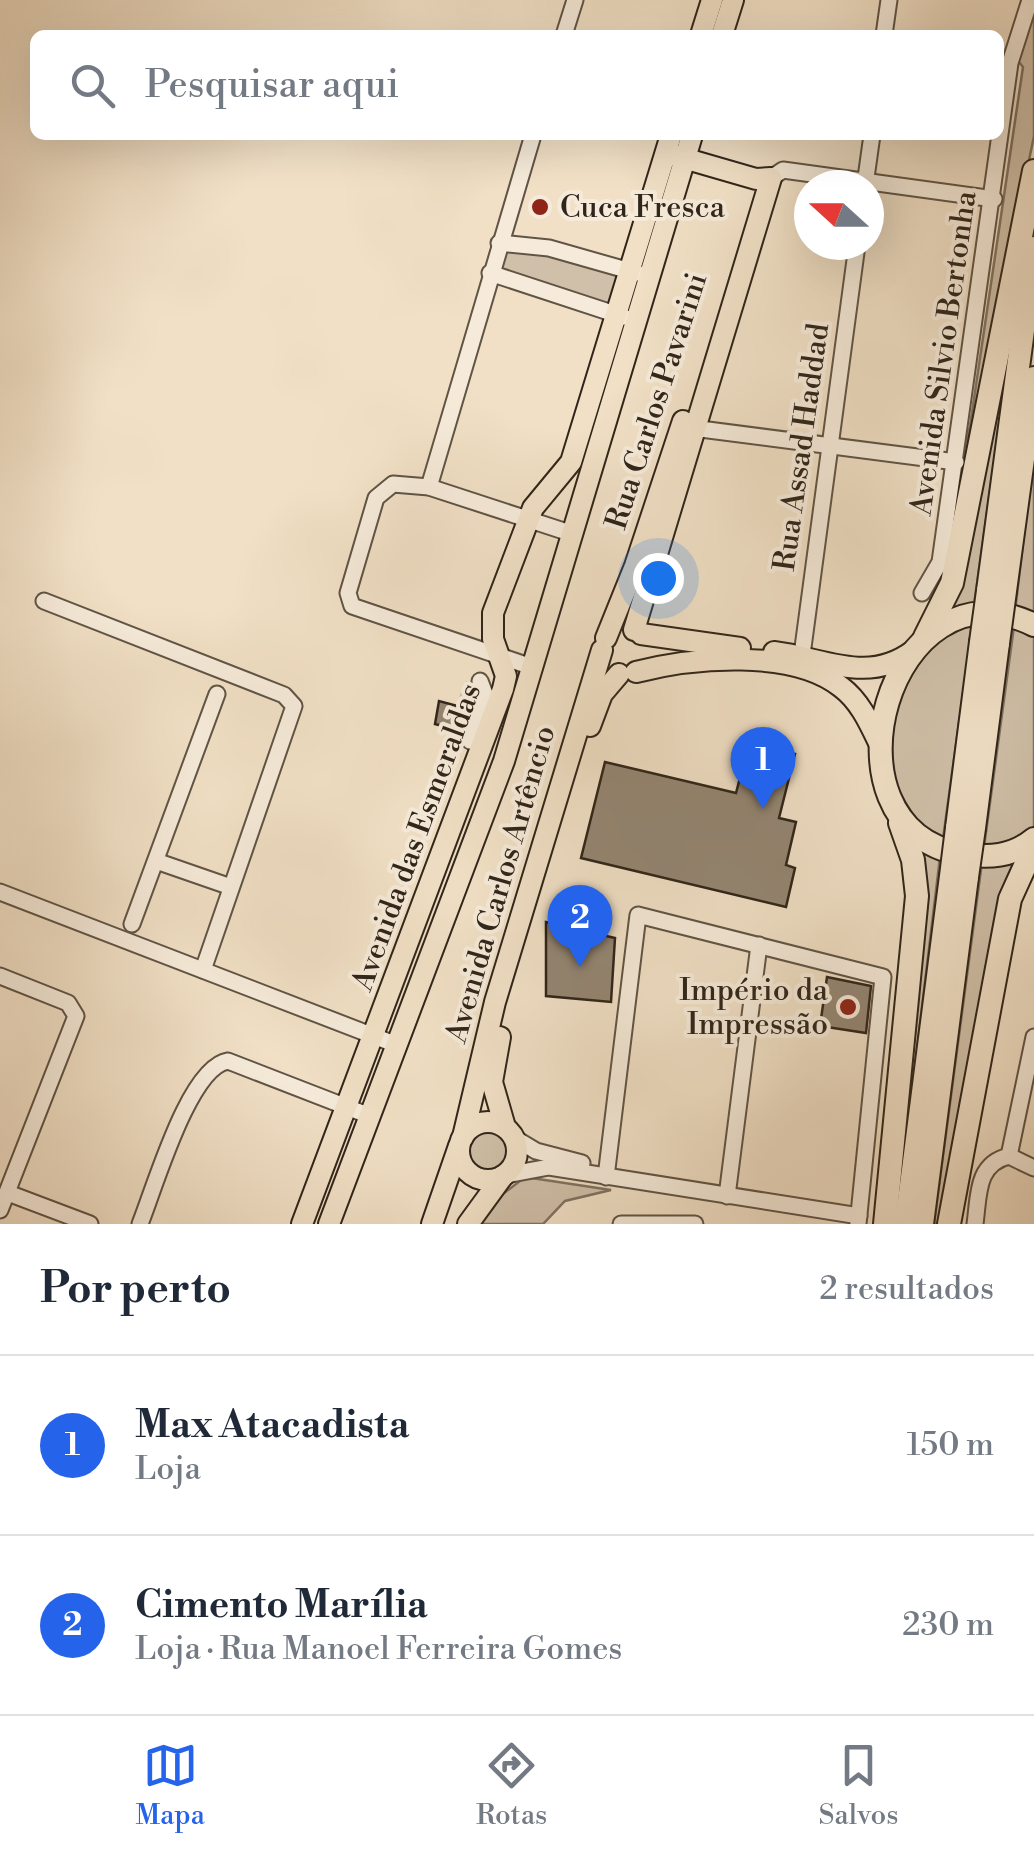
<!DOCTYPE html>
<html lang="pt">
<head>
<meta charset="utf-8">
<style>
	:root { --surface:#fff; --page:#f6f6f7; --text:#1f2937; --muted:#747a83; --line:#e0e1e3; --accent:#2563eb }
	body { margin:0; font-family:"Libre Bodoni",serif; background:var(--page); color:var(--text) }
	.compass { position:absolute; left:794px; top:170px; width:90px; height:90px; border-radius:50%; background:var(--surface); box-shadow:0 10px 40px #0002; rotate:291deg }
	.you { position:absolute; left:658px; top:578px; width:35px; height:35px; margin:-25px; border:8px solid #fff; border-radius:50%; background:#1a73e8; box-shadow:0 0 0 15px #1a73e833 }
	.badge { display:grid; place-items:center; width:65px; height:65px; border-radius:50%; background:var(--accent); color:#fff; font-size:32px; font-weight:700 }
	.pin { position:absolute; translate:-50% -82px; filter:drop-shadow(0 2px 5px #0008) }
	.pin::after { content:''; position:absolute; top:52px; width:35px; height:30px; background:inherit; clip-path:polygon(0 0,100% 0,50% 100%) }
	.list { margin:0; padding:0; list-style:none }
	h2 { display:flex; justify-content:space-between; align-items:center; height:130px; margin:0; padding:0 40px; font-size:42px }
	h2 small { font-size:32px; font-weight:400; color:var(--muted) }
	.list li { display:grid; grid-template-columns:65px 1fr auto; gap:30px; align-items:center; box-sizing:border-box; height:180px; padding:0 40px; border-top:2px solid var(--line) }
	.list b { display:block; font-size:38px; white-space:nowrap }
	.list p { margin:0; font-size:32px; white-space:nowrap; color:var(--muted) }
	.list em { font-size:32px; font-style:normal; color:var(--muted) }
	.icon { flex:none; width:55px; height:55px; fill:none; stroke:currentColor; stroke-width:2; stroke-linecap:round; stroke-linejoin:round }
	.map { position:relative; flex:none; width:1034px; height:1224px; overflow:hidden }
	.search { position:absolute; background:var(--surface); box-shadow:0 10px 40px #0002; left:30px; right:30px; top:30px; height:110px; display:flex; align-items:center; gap:25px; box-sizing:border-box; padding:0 35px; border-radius:15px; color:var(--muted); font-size:38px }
	.sheet { height:490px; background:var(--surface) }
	nav { display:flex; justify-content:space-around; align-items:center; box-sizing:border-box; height:140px; border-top:2px solid var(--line); background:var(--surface); font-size:28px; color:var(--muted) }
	nav a { display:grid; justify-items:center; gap:5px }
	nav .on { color:var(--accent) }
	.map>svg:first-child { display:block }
</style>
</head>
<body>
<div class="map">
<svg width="1034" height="1224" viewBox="0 0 1034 1224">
	<rect width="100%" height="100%" fill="#f1e0c6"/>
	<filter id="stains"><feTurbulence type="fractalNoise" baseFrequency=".002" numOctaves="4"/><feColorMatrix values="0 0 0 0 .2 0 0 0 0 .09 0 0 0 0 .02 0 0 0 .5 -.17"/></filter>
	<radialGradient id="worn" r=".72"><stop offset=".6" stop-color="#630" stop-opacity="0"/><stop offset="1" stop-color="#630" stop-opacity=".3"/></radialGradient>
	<g fill="#d0c0a9" stroke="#807262" stroke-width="2.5">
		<path d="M1034,5v131l-97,467 -12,-7 45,-170 53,-359 -5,-6z"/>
		<path d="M499,243l131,28 -14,44 -126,-42z"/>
		<path d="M1010,348l-36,257 -24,5z"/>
		<path d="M1034,451v167l-19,-7z"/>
		<path d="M973,621l-31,225 -14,-7 -34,-55 -4,-68 36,-71z"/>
		<path d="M1014,626l20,9v192l-15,12 -35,8z"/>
		<path d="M921,850l19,7 -44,367z"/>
		<path d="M1018,857l-15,31 -63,336h-6l48,-362z"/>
		<circle cx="489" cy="1151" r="21"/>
		<path d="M525,1177l86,13 -46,11 -22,23h-63l19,-27z"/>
	</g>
	<g fill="#948673" stroke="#30251a" stroke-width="2.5">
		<path d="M467,684l6,10 -12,37 -26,-7 4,-23 22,6z"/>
		<path d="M749,743l46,11 -16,64 17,4 -10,43 9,3 -9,39 -205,-49 24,-96 131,31z"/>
		<path d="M546,922l69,16 -4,64 -65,-6z"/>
		<path d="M827,977l44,9 -5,47 -46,-7z"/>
	</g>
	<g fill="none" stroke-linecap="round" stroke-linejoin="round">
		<path stroke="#cabba4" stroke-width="15" stroke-dasharray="15 8" stroke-linecap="butt" d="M457,730l14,-45"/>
		<g stroke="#605445" stroke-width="19">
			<g id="minor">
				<path d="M564,35l11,-35"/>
				<path d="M884,35l5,-35"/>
				<path d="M771,178l12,-8 211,29"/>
				<path d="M865,185l7,-50"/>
				<path d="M499,243l50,5 88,25"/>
				<path d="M490,273l134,44"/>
				<path d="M685,427l271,35"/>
				<path d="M429,487l104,-352"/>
				<path d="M922,593l18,-31 70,-499 20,-63"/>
				<path d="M44,601l240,94 10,11 -91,264"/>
				<path d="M802,655l55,-410"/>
				<path d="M532,667l-180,-61 -4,-13 28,-95 17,-14 36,3 144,47"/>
				<path d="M470,741l15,-47 -5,-13"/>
				<path d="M156,861l75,26"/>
				<path d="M0,892l397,153"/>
				<path d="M132,924l85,-230"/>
				<path d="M0,976l68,27 8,13 -76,194"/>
				<path d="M516,1139l20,12 46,12"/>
				<path d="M1009,1156l25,12"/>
				<path d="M506,1175l43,-8 310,49"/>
				<path d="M606,1177l32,-262 245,62 -25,247"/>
				<path d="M8,1193l82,31"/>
				<path d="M727,1196l32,-251"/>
				<path d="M140,1224c15,-37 49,-157 88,-163l142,55"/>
				<path d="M621,1224h74"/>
				<path d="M975,1224c4,-29 1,-60 34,-68l25,-119"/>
			</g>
		</g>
		<g stroke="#30251a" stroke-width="24">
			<g id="major">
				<path d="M701,35l11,-35"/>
				<path d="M722,35l11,-35"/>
				<path d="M634,630l137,-452 -15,1 -83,-24"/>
				<path d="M641,634l99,14"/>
				<path d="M606,638l29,-72 48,-145"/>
				<path d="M774,652c50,6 93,33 139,-1"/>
				<path d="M636,672c56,-14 156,-24 205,15 19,14 29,37 39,58"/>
				<path d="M590,726l12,-32 17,-20"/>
				<path d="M500,1037l-8,45 13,45"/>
				<circle cx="488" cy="1151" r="29"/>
				<path d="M463,1137l32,-135 107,-352"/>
				<path d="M302,1224l201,-535 3,-13 -13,-37v-26l40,-105 38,-46 100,-327"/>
				<path d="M329,1224l175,-463 188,-626"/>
				<path d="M432,1224l27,-78"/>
				<path d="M468,1224l35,-48"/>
			</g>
		</g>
		<g stroke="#30251a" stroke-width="26">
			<g id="highway">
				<path d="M988,591l46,-343"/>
				<path d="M1005,591l29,-213"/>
				<path d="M1034,625c-144,-72 -222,202 -73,229 28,4 51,3 73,-15"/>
				<path d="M925,637l27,-54 82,-412"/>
				<path d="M957,828l24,-186"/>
				<path d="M974,828l24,-185"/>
				<path d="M885,1224l32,-328 -4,-36 -13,-37"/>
				<path d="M906,1224l45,-348"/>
				<path d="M922,1224l45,-347"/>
				<path d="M949,1224l61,-325 24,-53"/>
			</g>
		</g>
		<use href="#minor" stroke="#f6ebda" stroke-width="15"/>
		<use href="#major" stroke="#f1e0c6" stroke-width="20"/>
		<use href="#highway" stroke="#f1e0c6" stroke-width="22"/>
		<g stroke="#30251a" stroke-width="26" stroke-linecap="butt">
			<g id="highway-bridge">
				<path d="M981,642l7,-51"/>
				<path d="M998,643l7,-52"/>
				<path d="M951,876l6,-48"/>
				<path d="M967,877l7,-49"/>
			</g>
		</g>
		<use href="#highway-bridge" stroke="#f1e0c6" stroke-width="22"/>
	</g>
	<g fill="#8f2418" stroke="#f6ebda" stroke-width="4">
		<circle cx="540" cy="207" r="10"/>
		<circle cx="848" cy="1007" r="10"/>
	</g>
	<g text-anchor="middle" stroke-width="8" stroke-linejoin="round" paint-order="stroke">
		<g font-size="30" fill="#30251a" stroke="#f6ebda" text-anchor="start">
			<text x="560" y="217">Cuca Fresca</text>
			<text x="828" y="1000" text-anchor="end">Império da<tspan x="828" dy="34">Impressão</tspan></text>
		</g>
		<g font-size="30" fill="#30251a" stroke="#f6ebda">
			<text transform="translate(943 353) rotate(-82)" y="10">Avenida Silvio Bertonha</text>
			<text transform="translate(656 401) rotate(-72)" y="10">Rua Carlos Pavarini</text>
			<text transform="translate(801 447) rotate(-82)" y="10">Rua Assad Haddad</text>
			<text transform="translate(416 837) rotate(-70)" y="10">Avenida das Esmeraldas</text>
			<text transform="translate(500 884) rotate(-74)" y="10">Avenida Carlos Artêncio</text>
		</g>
	</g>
	<rect width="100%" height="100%" filter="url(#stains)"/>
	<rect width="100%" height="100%" fill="url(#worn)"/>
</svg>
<svg class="compass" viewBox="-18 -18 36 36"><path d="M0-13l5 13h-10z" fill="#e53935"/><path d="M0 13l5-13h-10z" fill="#747a83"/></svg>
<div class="you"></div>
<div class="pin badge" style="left:763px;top:809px">1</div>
<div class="pin badge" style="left:580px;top:967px">2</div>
<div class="search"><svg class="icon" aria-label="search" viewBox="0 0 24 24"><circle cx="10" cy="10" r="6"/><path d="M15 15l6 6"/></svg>Pesquisar aqui</div>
</div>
<section class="sheet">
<h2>Por perto<small>2 resultados</small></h2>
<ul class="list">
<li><span class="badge">1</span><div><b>Max Atacadista</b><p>Loja</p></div><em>150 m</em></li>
<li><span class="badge">2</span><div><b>Cimento Marília</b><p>Loja · Rua Manoel Ferreira Gomes</p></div><em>230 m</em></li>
</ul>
</section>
<nav>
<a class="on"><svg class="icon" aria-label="map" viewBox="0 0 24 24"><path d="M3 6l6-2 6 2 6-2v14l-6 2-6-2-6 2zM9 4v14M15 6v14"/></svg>Mapa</a>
<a><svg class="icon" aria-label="directions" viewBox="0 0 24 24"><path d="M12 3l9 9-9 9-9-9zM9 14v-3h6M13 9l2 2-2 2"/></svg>Rotas</a>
<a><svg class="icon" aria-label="saved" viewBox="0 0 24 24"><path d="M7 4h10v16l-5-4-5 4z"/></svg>Salvos</a>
</nav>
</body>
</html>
